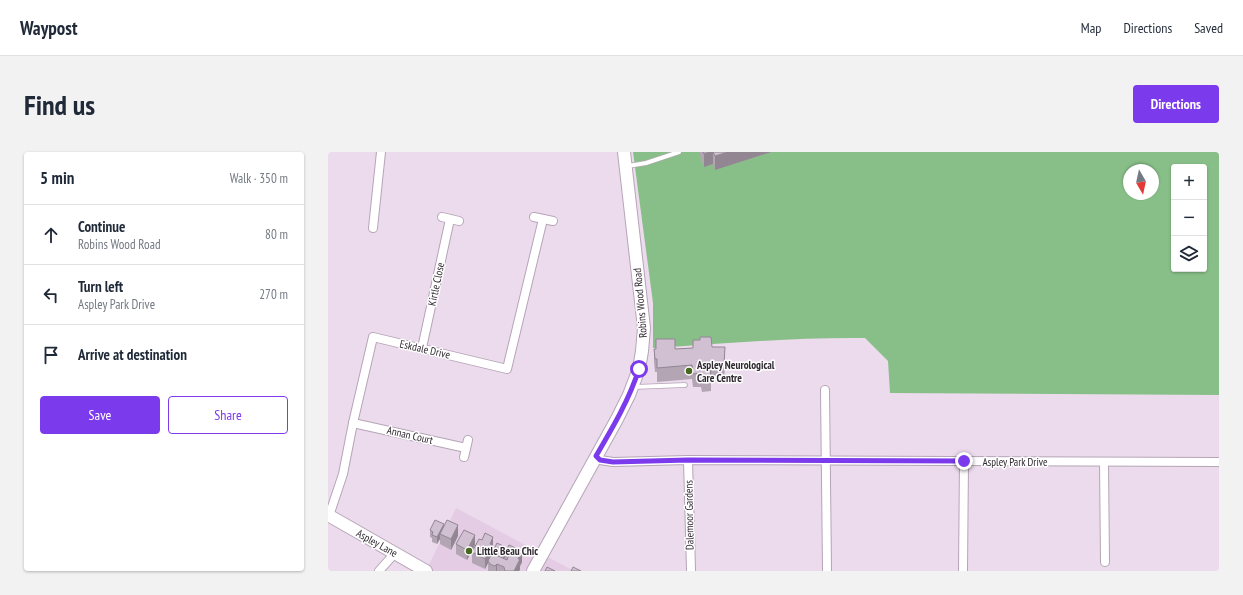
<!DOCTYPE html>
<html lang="en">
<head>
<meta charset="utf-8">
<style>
	:root { --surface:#fff; --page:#f2f2f3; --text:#1f2937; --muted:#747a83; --line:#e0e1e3; --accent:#7c3aed }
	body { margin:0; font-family:"PT Sans Narrow",sans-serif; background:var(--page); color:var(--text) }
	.controls { position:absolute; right:12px; top:12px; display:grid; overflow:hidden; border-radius:4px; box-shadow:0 1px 3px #0004 }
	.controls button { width:36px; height:36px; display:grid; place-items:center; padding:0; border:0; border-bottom:1px solid var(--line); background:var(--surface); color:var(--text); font:20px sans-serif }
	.compass { position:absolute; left:795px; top:12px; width:36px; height:36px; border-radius:50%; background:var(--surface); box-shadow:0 1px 3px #0004; rotate:171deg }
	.stop { position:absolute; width:12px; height:12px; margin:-9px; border:3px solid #7c3aed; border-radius:50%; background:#fff }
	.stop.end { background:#7c3aed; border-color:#fff; box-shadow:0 1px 4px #0008 }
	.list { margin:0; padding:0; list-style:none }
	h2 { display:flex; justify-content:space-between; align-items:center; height:52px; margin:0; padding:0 16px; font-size:17px }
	h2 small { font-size:13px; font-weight:400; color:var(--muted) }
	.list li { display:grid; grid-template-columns:26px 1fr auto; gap:12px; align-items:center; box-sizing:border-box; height:60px; padding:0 16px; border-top:1px solid var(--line) }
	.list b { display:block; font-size:15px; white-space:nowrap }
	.list p { margin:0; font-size:13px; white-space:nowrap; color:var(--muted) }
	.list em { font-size:13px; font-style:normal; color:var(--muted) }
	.actions { display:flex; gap:8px; padding:12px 16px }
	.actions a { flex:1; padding:9px 0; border:1px solid var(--accent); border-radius:4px; text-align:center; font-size:14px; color:var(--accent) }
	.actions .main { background:var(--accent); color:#fff }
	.icon { flex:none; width:22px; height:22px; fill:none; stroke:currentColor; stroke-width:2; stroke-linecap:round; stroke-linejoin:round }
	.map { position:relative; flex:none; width:891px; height:419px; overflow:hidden; border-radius:4px }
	header { display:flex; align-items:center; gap:24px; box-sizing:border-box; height:56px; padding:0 20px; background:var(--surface); border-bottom:1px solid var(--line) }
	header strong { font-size:19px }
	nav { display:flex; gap:22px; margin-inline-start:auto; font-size:14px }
	.intro { display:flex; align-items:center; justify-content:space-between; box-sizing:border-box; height:96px; padding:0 24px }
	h1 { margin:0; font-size:28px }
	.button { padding:10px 18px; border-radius:4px; background:var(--accent); color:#fff; font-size:14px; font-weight:700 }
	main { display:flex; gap:24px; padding:0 24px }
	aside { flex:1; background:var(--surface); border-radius:4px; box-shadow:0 1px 3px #0004 }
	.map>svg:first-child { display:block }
</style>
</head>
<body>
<header>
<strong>Waypost</strong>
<nav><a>Map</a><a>Directions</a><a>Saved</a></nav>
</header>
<div class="intro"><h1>Find us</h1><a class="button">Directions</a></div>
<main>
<aside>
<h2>5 min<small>Walk · 350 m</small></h2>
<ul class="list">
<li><svg class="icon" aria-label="ahead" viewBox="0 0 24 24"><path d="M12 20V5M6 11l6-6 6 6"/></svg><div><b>Continue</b><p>Robins Wood Road</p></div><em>80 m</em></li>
<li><svg class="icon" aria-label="left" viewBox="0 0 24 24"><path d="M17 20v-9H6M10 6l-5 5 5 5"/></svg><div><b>Turn left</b><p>Aspley Park Drive</p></div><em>270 m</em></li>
<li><svg class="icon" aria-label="arrive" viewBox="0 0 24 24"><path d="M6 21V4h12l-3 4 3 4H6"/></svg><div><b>Arrive at destination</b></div></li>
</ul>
<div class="actions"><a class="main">Save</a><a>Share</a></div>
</aside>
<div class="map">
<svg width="891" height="419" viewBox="0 0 891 419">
	<rect width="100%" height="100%" fill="#ecdbed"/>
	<path fill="#e3cce4" d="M128,356l118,63h-148z"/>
	<path fill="#88bf88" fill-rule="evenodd" d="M305,0h586v243l-329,-2 -2,-32 -23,-23c-71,-1 -141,6 -212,10v-45zM846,15h30v102h-30zM801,18h24v24h-24z"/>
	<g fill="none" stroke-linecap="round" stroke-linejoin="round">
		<g stroke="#b5a5b6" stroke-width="5.5">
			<g id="lane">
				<path d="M300,14l18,-3 33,-11"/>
				<path d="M306,235l51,-2"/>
			</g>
		</g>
		<g stroke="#b5a5b6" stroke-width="10">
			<g id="street">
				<path d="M114,65l17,4"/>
				<path d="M206,65l19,4"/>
				<path d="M45,76l8,-76"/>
				<path d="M94,196l28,-129"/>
				<path d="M497,238l2,180"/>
				<path d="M25,271l113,25"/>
				<path d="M268,304l4,4 13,2 75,-2 531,2"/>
				<path d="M136,305l4,-17"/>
				<path d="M360,308l3,110"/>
				<path d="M776,310l1,100"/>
				<path d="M1,364l14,-42 10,-51 20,-86 134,32 36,-150"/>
				<path d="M51,419l16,-18"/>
				<path d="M635,419l1,-110"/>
			</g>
		</g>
		<g stroke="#b5a5b6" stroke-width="14">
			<g id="secondary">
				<path d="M0,363l98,56"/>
				<path d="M205,419l84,-152 12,-24 10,-26 3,-18 2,-23 -20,-176"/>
			</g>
		</g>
		<use href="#lane" stroke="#fff" stroke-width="4"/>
		<use href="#street" stroke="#fff" stroke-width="8"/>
		<use href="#secondary" stroke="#fff" stroke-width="12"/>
	</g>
	<g fill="#b4a5b5">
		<path d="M371,0h72l-56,18 -2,-6 -9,3z"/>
		<path d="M328,187l19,10 37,-2 13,13 -1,17 -13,1v13l-9,1 -1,-5h-8l-1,-8 -35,3v-10h-2l-1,-10v-13h2z"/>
		<path d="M116,374l14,10 -7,14 -11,-6v-5l-3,5 -5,-2v-4l-2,-1v-7z"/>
		<path d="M169,391l8,4v10l-1,2h1v-6l17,9 -2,4 -1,5h-31v-8l-3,6 -13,-6v-11l21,-5 -1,2v4z"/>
		<path d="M128,392l19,1 -8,15 -11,-6z"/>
	</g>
	<g fill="#928693">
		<path d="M382,0h3v12l-9,3v-13z"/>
		<path d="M400,0h43l-56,18v-14z"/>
		<path d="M397,195v13l-1,17v-13z"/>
		<path d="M116,372v7l-4,3v5l-3,5v-7z"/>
		<path d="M130,373v11l-7,14v-11z"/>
		<path d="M147,383v10l-8,15v-10z"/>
		<path d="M165,385v10l-1,2v6l-7,14v-10l5,-15z"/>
		<path d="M177,395v10l-2,4v-10z"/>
		<path d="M172,397v10l-3,6v6h-1v-16z"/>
		<path d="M194,399v11l-2,4v4l-1,1h-5l4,-12z"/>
	</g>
	<g fill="#d1c0d2" stroke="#928693">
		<path d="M375,0h7l-6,2z"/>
		<path d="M385,0h15l-13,4z"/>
		<path d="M372,185h11l1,10h13l-1,17h-14l1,14h-9l-1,-5 -8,1 -1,-9 -35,3v-9h-2l-1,-10h2v-10h19v10l18,-1v-8h7z"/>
		<path d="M107,368l9,4 -7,13 -5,-2 1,-3 -3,-2z"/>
		<path d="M119,368l11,5 -7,14 -11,-5z"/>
		<path d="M136,378l11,5 -8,15 -11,-6z"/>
		<path d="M157,381l8,4 -3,7 2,1 -7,14 -13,-7 7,-13 3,1z"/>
		<path d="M169,391l8,4 -2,4 -3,-2 -4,6 11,5 2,-5 -4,-2 4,-8 13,6 -4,8h2l-6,12h-9l-1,-4 -7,-3 -1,1 -2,1 -4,-2 -2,-3z"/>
		<path d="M219,415l8,4h-10z"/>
		<path d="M245,415l8,4h-10z"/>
	</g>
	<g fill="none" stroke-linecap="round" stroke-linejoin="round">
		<path stroke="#7c3aed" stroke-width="5" d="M311,217c-10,31 -26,58 -43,87l4,4 13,2 75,-2 276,1"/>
	</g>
	<g fill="#47681e" stroke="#fff" stroke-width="1.5">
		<circle cx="361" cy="219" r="4"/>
		<circle cx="141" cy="399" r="4"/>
	</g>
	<g text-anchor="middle" stroke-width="3" stroke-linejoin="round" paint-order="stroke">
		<g font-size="11" fill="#302930" stroke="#fff">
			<text transform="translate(108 132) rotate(-78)" y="4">Kirtle Close</text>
			<text transform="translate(312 151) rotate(-95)" y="4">Robins Wood Road</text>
			<text transform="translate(97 197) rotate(13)" y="4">Eskdale Drive</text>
			<text transform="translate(82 283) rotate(13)" y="4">Annan Court</text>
			<text x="687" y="314">Aspley Park Drive</text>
			<text transform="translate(361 363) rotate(-91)" y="4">Dalemoor Gardens</text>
			<text transform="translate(49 391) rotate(29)" y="4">Aspley Lane</text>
		</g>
		<g font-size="11" font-weight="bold" fill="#302930" stroke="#fff" text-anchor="start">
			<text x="369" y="217">Aspley Neurological<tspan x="369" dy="13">Care Centre</tspan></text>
			<text x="149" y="403">Little Beau Chic</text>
		</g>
	</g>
</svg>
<div class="controls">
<button>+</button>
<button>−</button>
<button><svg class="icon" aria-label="layers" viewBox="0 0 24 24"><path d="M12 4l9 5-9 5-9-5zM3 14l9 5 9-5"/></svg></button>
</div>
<svg class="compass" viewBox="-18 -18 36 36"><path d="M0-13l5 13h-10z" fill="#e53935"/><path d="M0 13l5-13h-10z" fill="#747a83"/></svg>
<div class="stop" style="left:311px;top:217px"></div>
<div class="stop end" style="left:636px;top:309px"></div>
</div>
</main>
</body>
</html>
